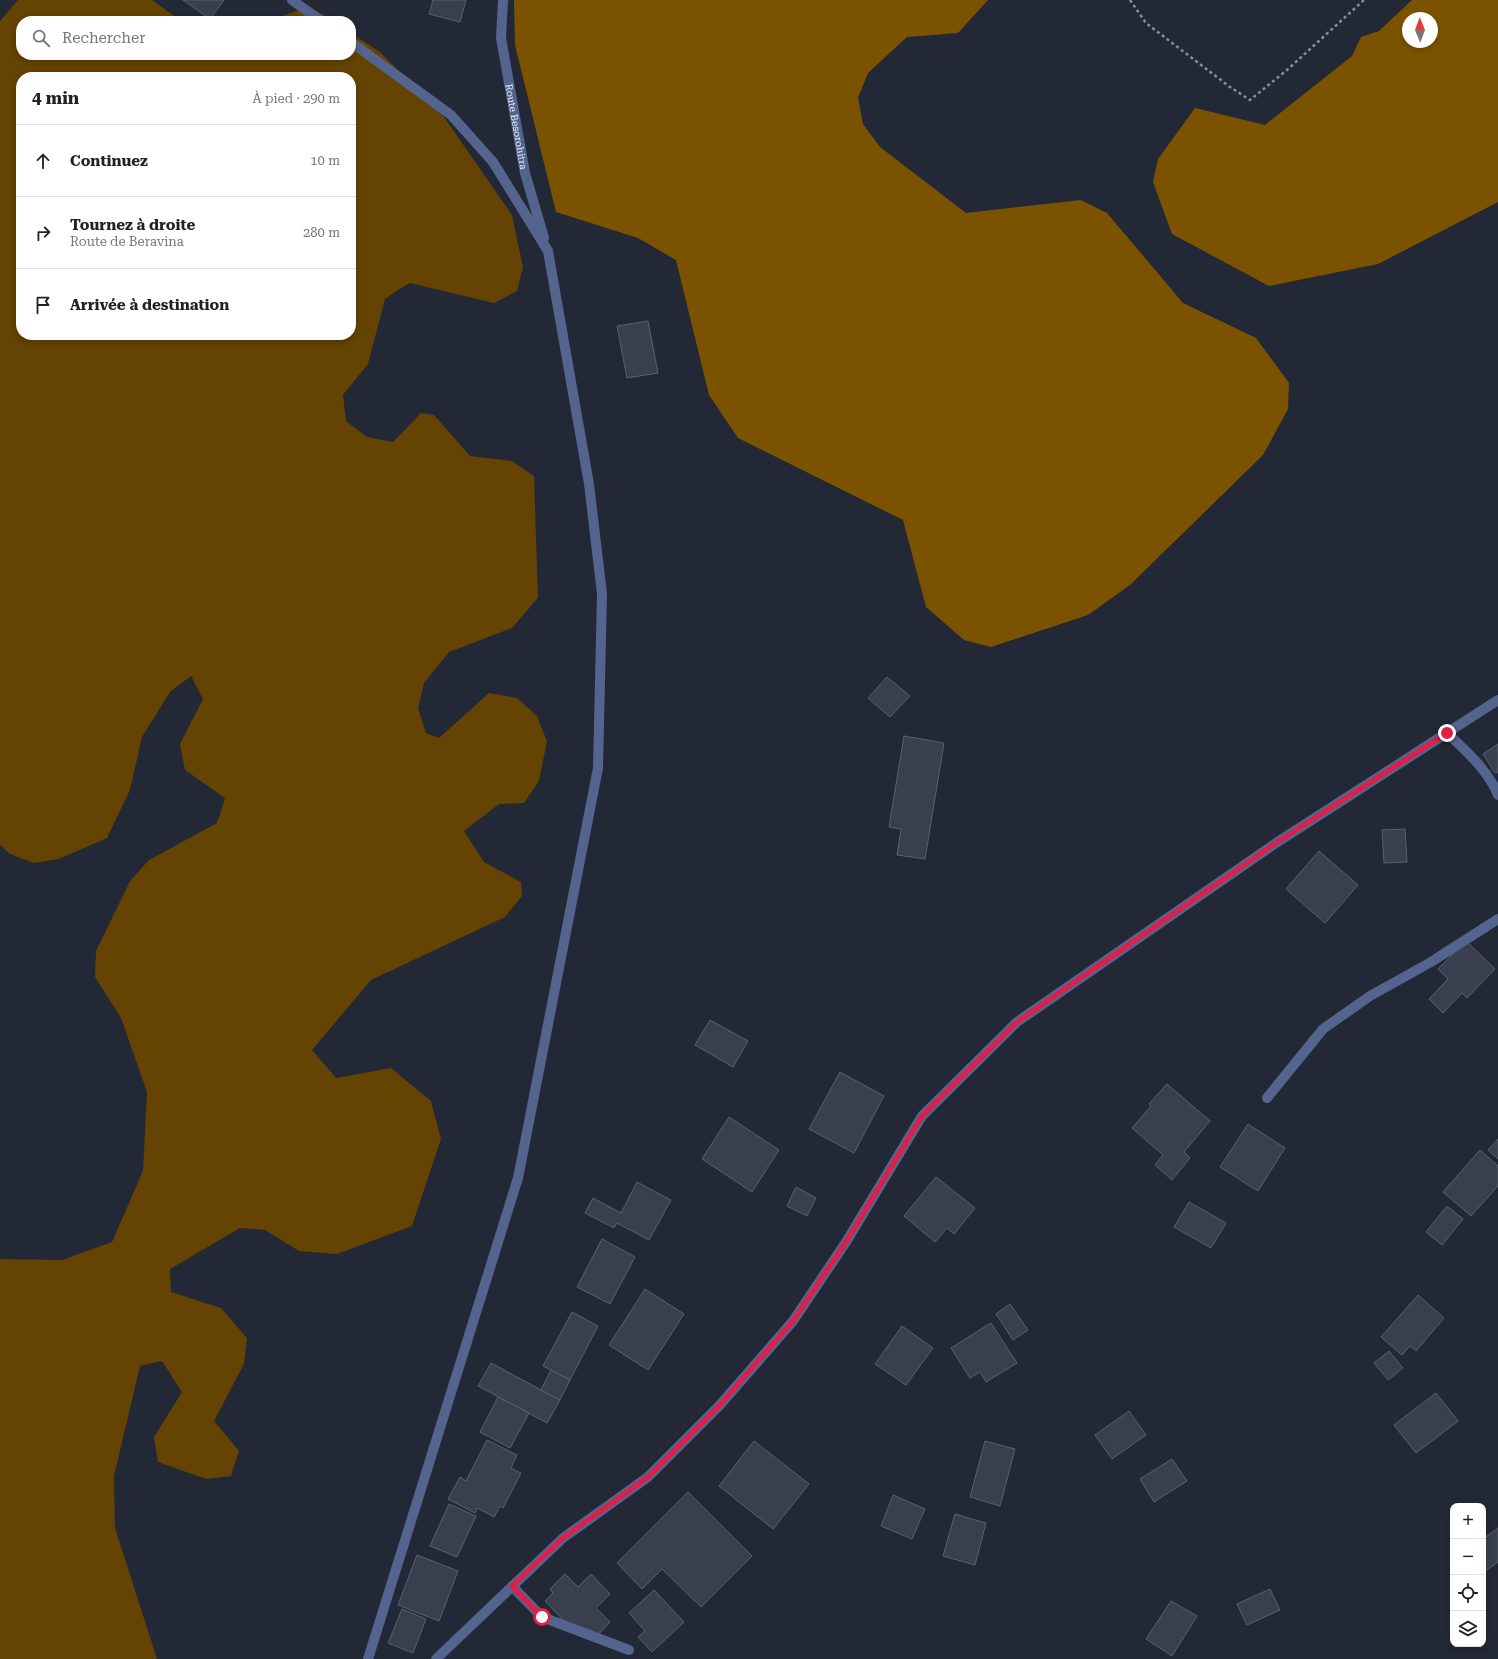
<!DOCTYPE html>
<html lang="fr">
<head>
<meta charset="utf-8">
<style>
	:root { --surface:#fff; --page:#f6f6f6; --text:#222; --muted:#767676; --line:#e0e0e0 }
	body { margin:0; font-family:"Roboto Serif",serif; background:var(--page); color:var(--text) }
	.controls { position:absolute; right:12px; bottom:12px; display:grid; overflow:hidden; border-radius:8px; box-shadow:0 2px 6px #0003 }
	.controls button { width:36px; height:36px; display:grid; place-items:center; padding:0; border:0; border-bottom:1px solid var(--line); background:var(--surface); color:var(--text); font:20px sans-serif }
	.compass { position:absolute; left:1402px; top:12px; width:36px; height:36px; border-radius:50%; background:var(--surface); box-shadow:0 2px 6px #0003; rotate:359deg }
	.stop { position:absolute; width:12px; height:12px; margin:-9px; border:3px solid #e11d48; border-radius:50%; background:#fff }
	.stop.end { background:#e11d48; border-color:#fff; box-shadow:0 1px 4px #0008 }
	.list { margin:0; padding:0; list-style:none }
	h2 { display:flex; justify-content:space-between; align-items:center; height:52px; margin:0; padding:0 16px; font-size:17px }
	h2 small { font-size:13px; font-weight:400; color:var(--muted) }
	.list li { display:grid; grid-template-columns:26px 1fr auto; gap:12px; align-items:center; box-sizing:border-box; height:72px; padding:0 16px; border-top:1px solid var(--line) }
	.list b { display:block; font-size:15px; white-space:nowrap }
	.list p { margin:0; font-size:13px; white-space:nowrap; color:var(--muted) }
	.list em { font-size:13px; font-style:normal; color:var(--muted) }
	.icon { flex:none; width:22px; height:22px; fill:none; stroke:currentColor; stroke-width:2; stroke-linecap:round; stroke-linejoin:round }
	.map { position:relative; flex:none; width:1498px; height:1659px; overflow:hidden }
	.search { position:absolute; background:var(--surface); box-shadow:0 2px 6px #0003; left:16px; top:16px; width:340px; height:44px; display:flex; align-items:center; gap:10px; box-sizing:border-box; padding:0 14px; border-radius:16px; color:var(--muted); font-size:15px }
	.panel { position:absolute; background:var(--surface); box-shadow:0 2px 6px #0003; left:16px; top:72px; width:340px; height:268px; border-radius:16px }
	.map>svg:first-child { display:block }
</style>
</head>
<body>
<div class="map">
<svg width="1498" height="1659" viewBox="0 0 1498 1659">
	<rect width="100%" height="100%" fill="#222835"/>
	<g fill="#644303" fill-rule="evenodd">
		<path d="M18,0h134l29,21h-160v34h330v-22l29,19 64,65 68,98 11,52 -6,24 -23,12 -84,-20 -12,7 -13,9 -17,65 -25,31 3,26 21,16 26,5 28,-29 13,2 36,41 42,5 22,15 4,122 -26,30 -63,24 -25,31 -6,25 8,25 13,5 50,-45 28,5 20,18 10,25 -8,40 -15,22 -25,1 -35,27 20,31 37,20 1,14 -17,21 -134,63 -59,70 24,28 55,-10 40,33 10,38 -29,87 -75,28 -38,-3 -34,-21 -25,-2 -70,41 1,23 50,16 26,30 -3,26 -30,57 25,30 -8,25 -25,3 -48,-17 -4,-25 28,-45 -20,-31 -22,5 -26,110 1,52 42,131h-157v-400l62,1 50,-18 31,-71 4,-79 -26,-74 -26,-41 1,-26 34,-70 19,-21 68,-37 8,-25 -40,-28 -5,-26 23,-45 -12,-23 -21,16 -28,45 -12,53 -23,48 -48,21 -25,4 -24,-9 -10,-9v-824zM21,77h330v258h-330z"/>
		<path d="M309,6l24,15h-63z"/>
	</g>
	<g fill="#7b5300" fill-rule="evenodd">
		<path d="M514,0h474l-30,33 -51,4 -39,36 -10,25 5,26 17,23 86,66 115,-13 26,13 76,90 73,35 33,45 -1,26 -25,46 -133,130 -42,30 -97,32 -27,-7 -38,-33 -23,-87 -165,-82 -29,-43 -33,-135 -38,-22 -82,-26 -41,-167z"/>
		<path d="M1412,0h86v202l-120,62 -109,22 -97,-52 -19,-52 5,-23 37,-51 70,17 87,-69 9,-19 18,-6zM1408,18h24v24h-24z"/>
	</g>
	<g fill="#393f4e" stroke="#5a6070">
		<path d="M183,0h41l-14,19z"/>
		<path d="M433,0h33l-6,22 -31,-8z"/>
		<path d="M648,321l10,52 -31,5 -10,-52z"/>
		<path d="M887,677l23,19 -20,21 -22,-19z"/>
		<path d="M904,736l40,7 -19,116 -28,-4 4,-26 -12,-2z"/>
		<path d="M1498,744v28l-3,1 -12,-19z"/>
		<path d="M1405,829l2,33 -23,1 -2,-33z"/>
		<path d="M1319,851l39,34 -33,38 -39,-34z"/>
		<path d="M1466,941l29,28 -28,29 -5,-5 -19,20 -14,-14 19,-20 -10,-10z"/>
		<path d="M710,1020l38,21 -15,26 -38,-22z"/>
		<path d="M840,1072l44,24 -30,57 -45,-24z"/>
		<path d="M1167,1084l43,37 -26,31 6,6 -18,22 -17,-15 8,-10 -31,-27 19,-22 -2,-2z"/>
		<path d="M729,1117l50,33 -27,42 -50,-33z"/>
		<path d="M1248,1124l37,24 -27,43 -38,-24z"/>
		<path d="M1498,1139v20l-10,-9z"/>
		<path d="M1480,1150l18,16v20l-27,30 -28,-24z"/>
		<path d="M936,1177l39,31 -21,26 -7,-6 -12,14 -31,-26z"/>
		<path d="M637,1182l34,18 -22,40 -32,-17 -3,5 -29,-15 8,-15 28,15z"/>
		<path d="M796,1187l20,11 -9,18 -20,-10z"/>
		<path d="M1189,1202l37,21 -15,25 -37,-21z"/>
		<path d="M1447,1206l16,13 -21,26 -16,-13z"/>
		<path d="M602,1239l33,18 -25,47 -33,-17z"/>
		<path d="M645,1289l39,25 -36,56 -39,-25z"/>
		<path d="M1418,1295l26,23 -28,33 -6,-5 -8,9 -21,-18z"/>
		<path d="M1010,1304l18,26 -15,10 -17,-26z"/>
		<path d="M572,1312l26,14 -28,54 -27,-14z"/>
		<path d="M991,1323l26,40 -31,19 -6,-10 -10,6 -19,-30z"/>
		<path d="M902,1326l31,22 -27,37 -31,-21z"/>
		<path d="M1389,1351l14,17 -15,12 -14,-17z"/>
		<path d="M491,1363l69,37 -13,23 -69,-37z"/>
		<path d="M551,1370l19,10 -10,20 -19,-10z"/>
		<path d="M1436,1393l22,28 -42,32 -22,-28z"/>
		<path d="M498,1397l31,16 -19,35 -30,-16z"/>
		<path d="M1129,1411l17,24 -34,24 -17,-24z"/>
		<path d="M487,1440l30,15 -6,13 10,5 -18,35 -3,-2 -6,11 -17,-9 -2,5 -27,-14 12,-22 6,4z"/>
		<path d="M754,1441l55,43 -36,45 -54,-43z"/>
		<path d="M985,1441l30,8 -15,57 -30,-9z"/>
		<path d="M1172,1459l15,22 -33,21 -14,-23z"/>
		<path d="M688,1492l64,64 -51,51 -39,-38 -20,20 -25,-26z"/>
		<path d="M893,1495l32,14 -13,30 -31,-13z"/>
		<path d="M449,1504l27,12 -19,41 -27,-11z"/>
		<path d="M955,1514l31,9 -11,42 -32,-9z"/>
		<path d="M1498,1528v34l-11,8 -4,-6v-25z"/>
		<path d="M417,1555l41,16 -19,50 -41,-16z"/>
		<path d="M565,1574l13,13 13,-13 19,20 -14,14 14,14 -13,14 -33,-15 -19,-20 8,-8 -3,-4z"/>
		<path d="M1270,1589l10,21 -33,15 -10,-21z"/>
		<path d="M654,1590l30,32 -32,30 -14,-15 7,-6 -16,-18z"/>
		<path d="M1171,1601l26,15 -25,40 -26,-17z"/>
		<path d="M402,1609l24,10 -13,34 -25,-10z"/>
	</g>
	<g fill="none" stroke-linecap="round" stroke-linejoin="round">
		<path stroke="#898e99" stroke-width="2.5" stroke-dasharray="3 3" stroke-linecap="butt" d="M1130,0l16,23 84,64 20,13 37,-30 77,-70"/>
		<g stroke="#53648f" stroke-width="10">
			<path d="M292,0l29,21"/>
			<path id="s1" d="M503,0l-2,38 24,135 19,65"/>
			<path d="M351,42l100,73 42,47 55,89 41,233 13,110 -4,174 -80,410 -150,481"/>
			<path d="M1447,733c19,18 41,37 51,62"/>
			<path d="M1267,1098l56,-69 47,-33 61,-34 67,-43"/>
			<path d="M512,1586l30,31 87,33"/>
			<path d="M436,1659l127,-121 85,-61 71,-71 74,-85 53,-79 76,-126 95,-94 259,-179 222,-143"/>
		</g>
	</g>
	<g fill="none" stroke-linecap="round" stroke-linejoin="round">
		<path stroke="#e11d48" stroke-width="5" d="M542,1617l-30,-31 51,-48 85,-61 71,-71 74,-85 53,-79 76,-126 95,-94 259,-179 171,-110"/>
	</g>
	<g text-anchor="middle" stroke-width="4" stroke-linejoin="round" paint-order="stroke">
		<g font-size="10" fill="#e7ebf4" stroke="#191e2b">
			<text dy="4" stroke="none"><textPath href="#s1" startOffset="128">Route Besorohitra</textPath></text>
		</g>
	</g>
</svg>
<div class="controls">
<button>+</button>
<button>−</button>
<button><svg class="icon" aria-label="locate" viewBox="0 0 24 24"><circle cx="12" cy="12" r="6"/><path d="M12 2v4M12 18v4M2 12h4M18 12h4"/></svg></button>
<button><svg class="icon" aria-label="layers" viewBox="0 0 24 24"><path d="M12 4l9 5-9 5-9-5zM3 14l9 5 9-5"/></svg></button>
</div>
<svg class="compass" viewBox="-18 -18 36 36"><path d="M0-13l5 13h-10z" fill="#e53935"/><path d="M0 13l5-13h-10z" fill="#767676"/></svg>
<div class="stop" style="left:542px;top:1617px"></div>
<div class="stop end" style="left:1447px;top:733px"></div>
<div class="search"><svg class="icon" aria-label="search" viewBox="0 0 24 24"><circle cx="10" cy="10" r="6"/><path d="M15 15l6 6"/></svg>Rechercher</div>
<section class="panel">
<h2>4 min<small>À pied · 290 m</small></h2>
<ul class="list">
<li><svg class="icon" aria-label="ahead" viewBox="0 0 24 24"><path d="M12 20V5M6 11l6-6 6 6"/></svg><div><b>Continuez</b></div><em>10 m</em></li>
<li><svg class="icon" aria-label="right" viewBox="0 0 24 24"><path d="M7 20v-9h11M14 6l5 5-5 5"/></svg><div><b>Tournez à droite</b><p>Route de Beravina</p></div><em>280 m</em></li>
<li><svg class="icon" aria-label="arrive" viewBox="0 0 24 24"><path d="M6 21V4h12l-3 4 3 4H6"/></svg><div><b>Arrivée à destination</b></div></li>
</ul>
</section>
</div>
</body>
</html>
